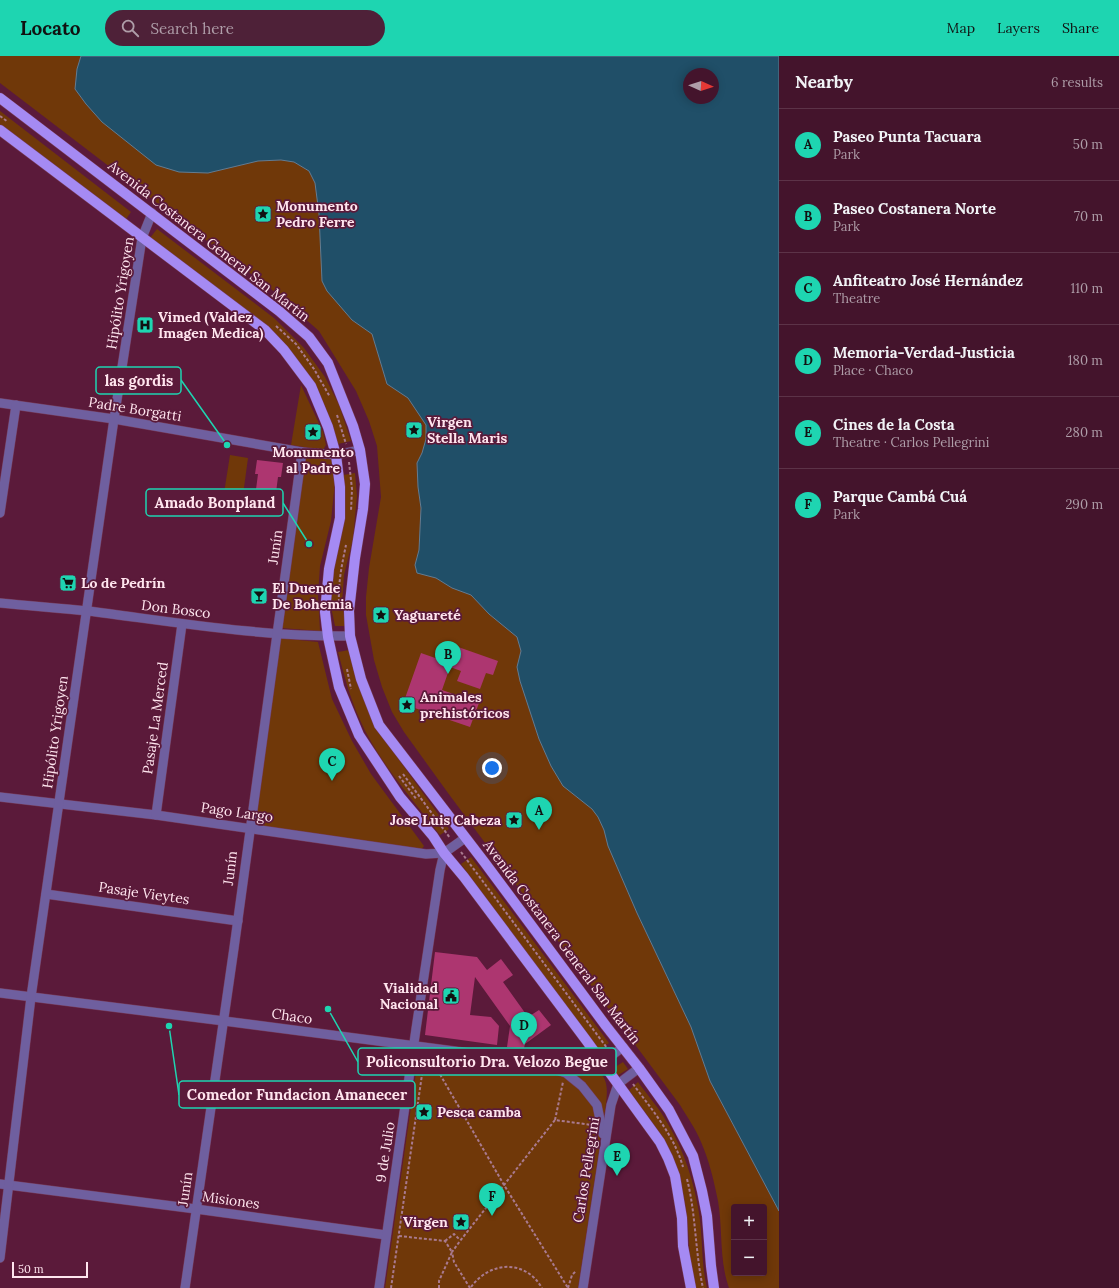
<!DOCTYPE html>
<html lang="en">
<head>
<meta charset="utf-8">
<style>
	:root { --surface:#44142c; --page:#4e2138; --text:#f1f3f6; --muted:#af9ea9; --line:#5c3348; --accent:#1ed5b1 }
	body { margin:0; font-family:Lora,serif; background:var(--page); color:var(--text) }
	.controls { position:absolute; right:12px; bottom:12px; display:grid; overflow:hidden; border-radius:4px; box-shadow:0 2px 10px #0003 }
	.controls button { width:36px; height:36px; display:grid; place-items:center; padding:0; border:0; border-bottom:1px solid var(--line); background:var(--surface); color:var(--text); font:20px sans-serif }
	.compass { position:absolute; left:683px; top:12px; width:36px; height:36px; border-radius:50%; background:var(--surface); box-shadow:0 2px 10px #0003; rotate:93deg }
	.scale { position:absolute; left:12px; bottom:10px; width:76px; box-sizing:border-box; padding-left:4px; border:2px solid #ffe5ee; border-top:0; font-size:11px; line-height:14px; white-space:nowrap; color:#ffe5ee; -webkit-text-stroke:3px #5b1a3a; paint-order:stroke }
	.you { position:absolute; left:492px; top:712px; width:14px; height:14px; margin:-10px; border:3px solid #fff; border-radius:50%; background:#1a73e8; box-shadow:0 0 0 6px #1a73e833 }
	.badge { display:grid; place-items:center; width:26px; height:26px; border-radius:50%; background:var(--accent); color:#111; font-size:13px; font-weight:700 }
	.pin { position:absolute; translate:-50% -33px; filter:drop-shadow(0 1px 2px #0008) }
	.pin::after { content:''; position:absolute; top:21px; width:14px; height:12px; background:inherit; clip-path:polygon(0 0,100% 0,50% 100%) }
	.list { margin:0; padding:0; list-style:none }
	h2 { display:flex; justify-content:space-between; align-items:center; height:52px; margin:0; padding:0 16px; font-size:17px }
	h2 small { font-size:13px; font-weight:400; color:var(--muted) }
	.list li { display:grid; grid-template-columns:26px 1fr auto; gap:12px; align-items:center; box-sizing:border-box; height:72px; padding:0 16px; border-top:1px solid var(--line) }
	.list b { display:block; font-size:15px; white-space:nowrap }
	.list p { margin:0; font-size:13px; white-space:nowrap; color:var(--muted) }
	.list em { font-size:13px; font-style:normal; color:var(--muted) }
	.icon { flex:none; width:22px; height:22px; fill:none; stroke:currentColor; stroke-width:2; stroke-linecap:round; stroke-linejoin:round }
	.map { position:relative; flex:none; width:779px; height:1232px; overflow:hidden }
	header { display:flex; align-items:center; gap:24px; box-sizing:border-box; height:56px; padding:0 20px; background:var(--accent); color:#111 }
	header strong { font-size:19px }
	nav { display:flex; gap:22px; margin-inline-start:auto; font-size:14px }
	.search { width:280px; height:36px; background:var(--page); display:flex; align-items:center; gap:10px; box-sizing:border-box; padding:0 14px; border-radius:22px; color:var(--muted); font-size:15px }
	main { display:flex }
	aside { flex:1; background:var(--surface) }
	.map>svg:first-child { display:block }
</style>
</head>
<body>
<header>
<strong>Locato</strong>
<div class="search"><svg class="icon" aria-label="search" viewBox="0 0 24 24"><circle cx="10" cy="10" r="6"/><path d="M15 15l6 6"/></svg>Search here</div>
<nav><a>Map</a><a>Layers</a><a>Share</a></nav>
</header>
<main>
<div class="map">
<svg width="779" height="1232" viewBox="0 0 779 1232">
	<rect width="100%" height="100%" fill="#5b1a3a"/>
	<g fill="#703809" fill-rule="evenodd">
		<path d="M0,0h81l-4,13 -2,20 11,15 16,18 106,51 50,-12 23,-1 13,2 15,9 6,12 4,31 3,33 30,73 20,14 15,50 21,14 18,27v14l-4,14 -5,10 1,24 3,21 -2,42 -4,15 2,7 19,6 16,10 19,7 18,19 28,23 4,14 -4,16 3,14 19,58 12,27 23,29 19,14 5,8 6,13 4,16 29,67 54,114 19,54 69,130v77h-50c-10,-28 -6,-58 -11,-87 -4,-20 -9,-41 -17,-59 -5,-13 -14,-25 -21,-37l-232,-312 -44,-61 -12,-20 -10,-25 -8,-27 -8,-45v-18l3,-29 12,-71 -4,-51 -8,-25 -13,-30 -37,-60 -49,-43 -75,-56 -195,-149zM734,1151h30v66h-30z"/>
		<path d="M0,55l131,101 -7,10 -124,-96z"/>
		<path d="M157,173l117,89 30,30 21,29 14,28 12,36 -13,3 -13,-38 -15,-30 -17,-22 -143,-116z"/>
		<path d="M301,329l22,47 3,13 -3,5 -32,-5z"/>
		<path d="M230,399l18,3 -5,37 -19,-2z"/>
		<path d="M306,399l27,4 2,22 -4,40 -11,45 -2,29 2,36 -39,-3z"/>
		<path d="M355,417l2,23 -4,43 -9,36 -2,28 4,23h-11l-4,-19v-20l12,-112z"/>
		<path d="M279,582l39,4 14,57 20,42 19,33 53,72 -3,4 -167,-25z"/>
		<path d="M349,594l32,85 68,94 -9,6c-28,-36 -62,-74 -80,-115 -10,-22 -16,-45 -22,-68z"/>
		<path d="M471,801l138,186 -10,7 -138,-186z"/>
		<path d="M419,995l111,14 26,7 15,8 21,23 8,27v15l-22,143h-193z"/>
		<path d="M623,1006l5,7 -11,7 -5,-7z"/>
		<path d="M570,1015l32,4c9,11 3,31 2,44z"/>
		<path d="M638,1026c10,14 22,27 30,42 16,27 26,57 31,89 4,25 2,50 8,75h-12c-7,-28 -5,-56 -10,-85 -3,-17 -7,-37 -15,-52 -11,-22 -27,-41 -41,-61z"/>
	</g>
	<path fill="#204f68" stroke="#637c90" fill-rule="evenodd" d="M81,0h698v1155l-69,-130 -19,-54 -54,-114 -29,-67 -4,-16 -6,-13 -6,-8 -29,-23 -12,-20 -12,-27 -19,-58 -3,-14 4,-16 -4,-14 -28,-23 -18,-19 -19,-7 -16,-10 -19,-5 -2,-8 4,-15 2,-42 -3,-21 -1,-24 5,-10 4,-14v-14l-18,-27 -21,-14 -15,-50 -20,-14 -25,-29 -5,-10 -3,-67 -4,-31 -6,-12 -15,-9 -13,-2 -23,1 -50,12 -29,-1 -23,-7 -54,-43 -16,-18 -11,-15 2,-20zM689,18h24v24h-24z"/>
	<g fill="#ad3670">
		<path d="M257,404l26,3 -2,14h-3l-4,31 -20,-3 4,-31h-3z"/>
		<path d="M444,586l54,19 -5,14 -7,-2 -6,16 -23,-8 4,-10 -11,-4 -8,23 37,13 -9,24 -67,-23 18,-51 17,6z"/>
		<path d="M435,896l42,5 10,13 14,-11 12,16 -10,7 25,35 11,-7 12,15 -26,19 -1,4 -17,-1 3,-21 -35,-49 -5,38 21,2 8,9 -2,19 -72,-10z"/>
	</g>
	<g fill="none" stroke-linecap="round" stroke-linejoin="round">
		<g stroke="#753a57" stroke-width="10">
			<g id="minor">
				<path d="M0,347l114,16 188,33 34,3 24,-5"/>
				<path d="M0,457l16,-108"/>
				<path d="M0,547c29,3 59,5 88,8 87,11 174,26 262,25"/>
				<path d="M0,741l156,18 270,39 18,-1 21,-15"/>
				<path d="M156,759l26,-191"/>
				<path d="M46,838l192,27"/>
				<path d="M0,937l224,28 346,45h18l15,-4 20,-15"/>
				<path d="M550,1012l16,5 16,13 15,19 6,29"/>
				<path d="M0,1128l196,25 190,26"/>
				<path d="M0,1202l31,-261 83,-578 28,-181 10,-25"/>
				<path d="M185,1232l49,-340 68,-496"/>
				<path d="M379,1232l37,-259 24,-159 4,-17"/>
				<path d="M583,1232l28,-183 7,-21 21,-16"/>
			</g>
		</g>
		<g stroke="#753a57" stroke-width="11">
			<g id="primary">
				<path d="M0,42l279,213 30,26 19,26 25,63 7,24 5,34 -2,25 -8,49 -6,53 1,25 11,43 18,46 106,138 121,163 33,42 30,42 24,46 9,35 5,25 4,50 3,22"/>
				<path d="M0,74l265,200 19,20 27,36 17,41 8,28 4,32v31l-11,51 -4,43 3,25 11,50 20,48 41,62 33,39 11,17 20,24 122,163 74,102 8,16 7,18 7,42 1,28 8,42"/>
			</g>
		</g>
		<g stroke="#a97a90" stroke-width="2" stroke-dasharray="3 2" stroke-linecap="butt">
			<path d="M0,60l8,6"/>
			<path d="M276,270l20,18 18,25 16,28"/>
			<path d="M337,359l9,29"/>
			<path d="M349,406l3,27 -1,22"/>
			<path d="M339,546c-1,-19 3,-38 7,-57"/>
			<path d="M347,613l4,20"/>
			<path d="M403,718l47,64"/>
			<path d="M399,720l18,24"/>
			<path d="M461,796l146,196"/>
			<path d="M430,1001l74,128 64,103"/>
			<path d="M633,1028c19,26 41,51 50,83"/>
			<path d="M555,1064l8,-38"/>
			<path d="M687,1123c9,35 8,73 16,109"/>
			<path d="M399,1180l46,5 7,11 -13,29v7"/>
			<path d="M445,1185l9,-7 6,6"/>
			<path d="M471,1231c19,-26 54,-28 71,1"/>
			<path d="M391,1232l33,-227 6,-3"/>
			<path d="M470,1232l-16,-26 -2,-10 8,-11 95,-121 37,5"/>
			<path d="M568,1232l4,-13 4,-4"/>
		</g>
		<use href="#minor" stroke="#6f5f9f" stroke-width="9"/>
		<use href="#primary" stroke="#a58af3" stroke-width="10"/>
	</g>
	<defs>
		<g id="sight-square" transform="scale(0.9)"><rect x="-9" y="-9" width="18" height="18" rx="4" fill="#1ed5b1" stroke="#5b1a3a"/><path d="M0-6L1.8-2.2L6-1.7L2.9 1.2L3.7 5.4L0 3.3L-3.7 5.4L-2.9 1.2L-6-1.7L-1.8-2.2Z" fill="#111"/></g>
		<g id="hospital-square" transform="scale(0.9)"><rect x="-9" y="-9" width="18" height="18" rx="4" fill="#1ed5b1" stroke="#5b1a3a"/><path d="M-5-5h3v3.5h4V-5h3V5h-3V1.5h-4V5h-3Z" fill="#111"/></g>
		<g id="supermarket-square" transform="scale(0.9)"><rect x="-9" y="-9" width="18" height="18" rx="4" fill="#1ed5b1" stroke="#5b1a3a"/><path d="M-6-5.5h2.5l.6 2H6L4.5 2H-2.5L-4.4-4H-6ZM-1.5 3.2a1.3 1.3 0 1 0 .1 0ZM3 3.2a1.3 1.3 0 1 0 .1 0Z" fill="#111"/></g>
		<g id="bar-square" transform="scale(0.9)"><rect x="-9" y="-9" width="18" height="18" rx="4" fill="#1ed5b1" stroke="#5b1a3a"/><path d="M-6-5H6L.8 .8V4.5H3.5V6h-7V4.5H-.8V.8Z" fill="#111"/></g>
		<g id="civic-square" transform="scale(0.9)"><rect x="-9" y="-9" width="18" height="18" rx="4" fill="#1ed5b1" stroke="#5b1a3a"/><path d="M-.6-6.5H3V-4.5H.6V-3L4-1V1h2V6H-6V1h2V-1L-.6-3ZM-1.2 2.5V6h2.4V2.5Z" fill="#111"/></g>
	</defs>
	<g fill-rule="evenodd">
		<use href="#sight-square" x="263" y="158"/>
		<use href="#hospital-square" x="145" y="269"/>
		<use href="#sight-square" x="414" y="374"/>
		<use href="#sight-square" x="313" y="376"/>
		<use href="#supermarket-square" x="68" y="527"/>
		<use href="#bar-square" x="259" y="540"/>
		<use href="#sight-square" x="381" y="559"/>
		<use href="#sight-square" x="407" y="649"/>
		<use href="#sight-square" x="514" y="764"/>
		<use href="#civic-square" x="451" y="940"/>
		<use href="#sight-square" x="424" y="1056"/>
		<use href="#sight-square" x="461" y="1166"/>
	</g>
	<g text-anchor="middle" stroke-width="3.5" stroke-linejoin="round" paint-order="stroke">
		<g font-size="14" font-weight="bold" fill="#ffe5ee" stroke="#5b1a3a" text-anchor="start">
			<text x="276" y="155">Monumento<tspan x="276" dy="16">Pedro Ferre</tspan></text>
			<text x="158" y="266">Vimed (Valdez<tspan x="158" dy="16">Imagen Medica)</tspan></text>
			<text x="427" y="371">Virgen<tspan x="427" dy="16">Stella Maris</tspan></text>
			<text x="313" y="401" text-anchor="middle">Monumento<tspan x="313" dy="16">al Padre</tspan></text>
			<text x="81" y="532">Lo de Pedrín</text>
			<text x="272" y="537">El Duende<tspan x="272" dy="16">De Bohemia</tspan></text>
			<text x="394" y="564">Yaguareté</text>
			<text x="420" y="646">Animales<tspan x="420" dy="16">prehistóricos</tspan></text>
			<text x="501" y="769" text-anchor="end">Jose Luis Cabeza</text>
			<text x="438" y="937" text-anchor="end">Vialidad<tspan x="438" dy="16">Nacional</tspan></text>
			<text x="437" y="1061">Pesca camba</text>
			<text x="448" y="1171" text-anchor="end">Virgen</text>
		</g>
		<g font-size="14" fill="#ffe5ee" stroke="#5b1a3a">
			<text transform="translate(209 185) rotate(38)" y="5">Avenida Costanera General San Martín</text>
			<text transform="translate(120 237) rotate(-81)" y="5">Hipólito Yrigoyen</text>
			<text transform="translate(135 353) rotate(9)" y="5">Padre Borgatti</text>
			<text transform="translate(275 491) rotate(-82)" y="5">Junín</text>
			<text transform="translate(176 553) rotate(7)" y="5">Don Bosco</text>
			<text transform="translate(155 662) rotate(-82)" y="5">Pasaje La Merced</text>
			<text transform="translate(55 676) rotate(-82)" y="5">Hipólito Yrigoyen</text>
			<text transform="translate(237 756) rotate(8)" y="5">Pago Largo</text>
			<text transform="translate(230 812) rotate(-83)" y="5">Junín</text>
			<text transform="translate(144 837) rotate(8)" y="5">Pasaje Vieytes</text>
			<text transform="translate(562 886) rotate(53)" y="5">Avenida Costanera General San Martín</text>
			<text transform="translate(292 960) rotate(8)" y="5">Chaco</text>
			<text transform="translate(385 1096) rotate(-81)" y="5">9 de Julio</text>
			<text transform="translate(586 1114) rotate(-81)" y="5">Carlos Pellegrini</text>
			<text transform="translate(185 1133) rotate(-82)" y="5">Junín</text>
			<text transform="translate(231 1144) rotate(8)" y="5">Misiones</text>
		</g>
	</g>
	<path fill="none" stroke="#1ed5b1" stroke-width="1.5" d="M227 389L181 324M309 488L283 447M328 953L358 1006M169 970L179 1039"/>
	<g fill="#1ed5b1" stroke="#5b1a3a" stroke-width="1.5">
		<circle cx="227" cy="389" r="4"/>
		<circle cx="309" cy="488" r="4"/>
		<circle cx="328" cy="953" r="4"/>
		<circle cx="169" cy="970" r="4"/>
	</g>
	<g fill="#5b1a3a" stroke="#1ed5b1" stroke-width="1.5">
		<rect x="96" y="311" width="85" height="27" rx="4"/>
		<rect x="146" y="433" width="137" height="27" rx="4"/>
		<rect x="358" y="992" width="258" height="27" rx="4"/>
		<rect x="179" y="1025" width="236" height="27" rx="4"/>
	</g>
	<g font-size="15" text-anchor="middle" font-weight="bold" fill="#ffe5ee">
		<text x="139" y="330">las gordis</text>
		<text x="215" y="452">Amado Bonpland</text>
		<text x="487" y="1011">Policonsultorio Dra. Velozo Begue</text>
		<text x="297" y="1044">Comedor Fundacion Amanecer</text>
	</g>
</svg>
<div class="controls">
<button>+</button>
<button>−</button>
</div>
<svg class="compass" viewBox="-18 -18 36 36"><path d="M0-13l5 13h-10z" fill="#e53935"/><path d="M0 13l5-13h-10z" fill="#af9ea9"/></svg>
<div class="scale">50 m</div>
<div class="you"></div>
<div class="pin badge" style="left:539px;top:774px">A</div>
<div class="pin badge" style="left:448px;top:618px">B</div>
<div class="pin badge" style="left:332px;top:725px">C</div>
<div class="pin badge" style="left:524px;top:989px">D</div>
<div class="pin badge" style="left:617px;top:1120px">E</div>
<div class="pin badge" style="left:492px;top:1160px">F</div>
</div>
<aside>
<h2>Nearby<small>6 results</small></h2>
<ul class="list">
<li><span class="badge">A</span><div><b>Paseo Punta Tacuara</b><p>Park</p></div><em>50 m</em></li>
<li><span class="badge">B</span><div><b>Paseo Costanera Norte</b><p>Park</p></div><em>70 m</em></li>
<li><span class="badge">C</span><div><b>Anfiteatro José Hernández</b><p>Theatre</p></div><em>110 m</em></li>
<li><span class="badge">D</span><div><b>Memoria-Verdad-Justicia</b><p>Place · Chaco</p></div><em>180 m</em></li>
<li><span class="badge">E</span><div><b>Cines de la Costa</b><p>Theatre · Carlos Pellegrini</p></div><em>280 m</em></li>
<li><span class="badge">F</span><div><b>Parque Cambá Cuá</b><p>Park</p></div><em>290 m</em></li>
</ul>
</aside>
</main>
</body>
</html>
